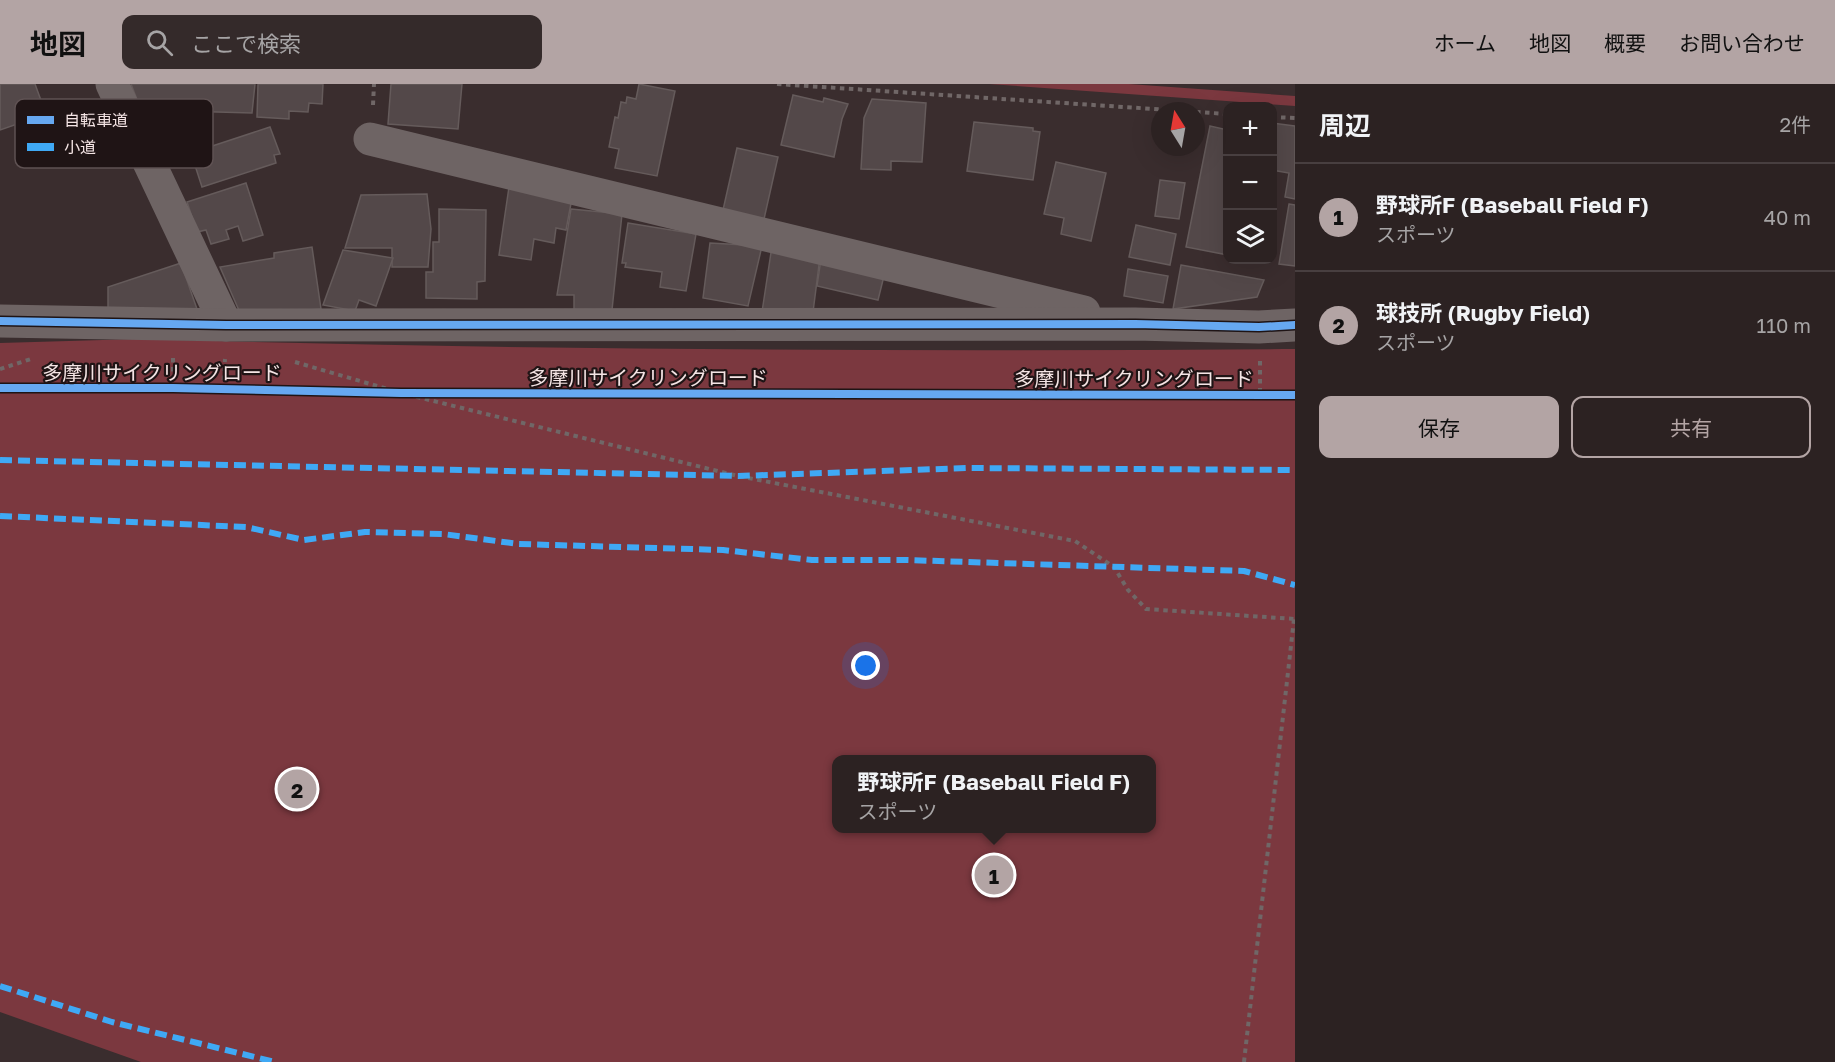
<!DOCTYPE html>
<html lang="ja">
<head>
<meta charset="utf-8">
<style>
	:root { --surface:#2c2222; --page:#342a2a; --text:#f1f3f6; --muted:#a6a4a5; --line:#483f40; --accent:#b3a4a4 }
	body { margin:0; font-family:"Golos Text","Noto Sans JP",sans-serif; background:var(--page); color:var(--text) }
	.controls { position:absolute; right:18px; top:18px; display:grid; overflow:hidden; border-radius:12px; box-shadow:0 6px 24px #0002 }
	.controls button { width:54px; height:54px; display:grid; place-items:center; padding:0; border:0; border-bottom:2px solid var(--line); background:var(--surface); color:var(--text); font:30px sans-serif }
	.compass { position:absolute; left:1151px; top:18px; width:54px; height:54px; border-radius:50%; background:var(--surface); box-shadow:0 6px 24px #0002; rotate:349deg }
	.you { position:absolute; left:866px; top:582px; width:21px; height:21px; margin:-15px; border:4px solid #fff; border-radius:50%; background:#1a73e8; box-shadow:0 0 0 9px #1a73e833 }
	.badge { display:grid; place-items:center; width:39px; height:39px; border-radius:50%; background:var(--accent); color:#111; font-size:20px; font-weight:700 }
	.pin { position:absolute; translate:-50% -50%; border:3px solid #fff; box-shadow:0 2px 6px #0006 }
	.popup { position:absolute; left:832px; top:671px; width:324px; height:78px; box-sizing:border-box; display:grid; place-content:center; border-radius:12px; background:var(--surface); filter:drop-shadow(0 2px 4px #0005); font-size:20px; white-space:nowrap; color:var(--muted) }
	.popup b { font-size:22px; color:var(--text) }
	.popup::after { content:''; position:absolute; left:50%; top:100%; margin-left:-12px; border:12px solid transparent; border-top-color:var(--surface) }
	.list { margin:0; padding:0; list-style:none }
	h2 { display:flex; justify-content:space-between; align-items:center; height:78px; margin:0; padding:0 24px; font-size:26px }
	h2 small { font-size:20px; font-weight:400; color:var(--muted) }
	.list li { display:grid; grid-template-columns:39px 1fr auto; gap:18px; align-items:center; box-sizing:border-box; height:108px; padding:0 24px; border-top:2px solid var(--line) }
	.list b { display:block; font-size:22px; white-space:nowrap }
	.list p { margin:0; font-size:20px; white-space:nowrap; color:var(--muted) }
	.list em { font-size:20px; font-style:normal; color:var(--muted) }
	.actions { display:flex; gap:12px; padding:18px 24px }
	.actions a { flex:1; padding:14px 0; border:2px solid var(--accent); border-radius:12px; text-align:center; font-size:21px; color:var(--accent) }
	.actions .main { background:var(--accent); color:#111 }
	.icon { flex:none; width:33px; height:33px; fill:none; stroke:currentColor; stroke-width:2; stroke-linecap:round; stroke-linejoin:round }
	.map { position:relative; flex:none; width:1295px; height:978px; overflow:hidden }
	header { display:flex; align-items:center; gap:36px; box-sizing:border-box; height:84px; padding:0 30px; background:var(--accent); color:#111 }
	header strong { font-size:28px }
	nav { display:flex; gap:33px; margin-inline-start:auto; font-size:21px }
	.search { width:420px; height:54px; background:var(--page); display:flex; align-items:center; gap:15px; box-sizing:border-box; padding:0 21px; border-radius:12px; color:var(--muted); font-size:22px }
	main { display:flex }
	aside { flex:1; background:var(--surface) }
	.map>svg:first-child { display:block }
</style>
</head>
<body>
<header>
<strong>地図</strong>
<div class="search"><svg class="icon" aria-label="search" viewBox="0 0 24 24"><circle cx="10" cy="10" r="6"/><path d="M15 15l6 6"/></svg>ここで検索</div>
<nav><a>ホーム</a><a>地図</a><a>概要</a><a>お問い合わせ</a></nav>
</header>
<main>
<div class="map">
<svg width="1295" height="978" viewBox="0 0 1295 978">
	<rect width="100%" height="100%" fill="#3a2d2e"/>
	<g fill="#7b383f" fill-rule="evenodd">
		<path d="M989,0h140l166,12v10z"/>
		<path d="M137,255c386,11 772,13 1158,10v713h-1154l-141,-50v-669zM836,676h316v68h-316z"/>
	</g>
	<g fill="#534849" stroke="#655b5b" stroke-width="1.5">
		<path d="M0,0h35l11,30 -46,16z"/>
		<path d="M131,0h124l-3,29 -70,-2 -1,21 -32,-1z"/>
		<path d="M258,0h65l-1,20 -13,-1 -1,9 -19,-1v8l-32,-2z"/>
		<path d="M391,0h71l-4,45 -70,-5z"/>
		<path d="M639,0l36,7 -18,85 -42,-8 4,-19 -10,-2 6,-30 3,1 3,-16 5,1 1,-6 9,2z"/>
		<path d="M793,11l30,7 1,-4 24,6 -6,15 -8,38 -53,-12z"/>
		<path d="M872,15l54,4 -4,59 -31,-1v9l-30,-1 3,-51z"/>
		<path d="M974,38l59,6v3l7,1 -7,48 -66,-9z"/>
		<path d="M1272,39l23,3v73l-10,-2 4,-24 -17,-3z"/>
		<path d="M1210,42l18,4v125l-42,-8z"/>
		<path d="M270,43l10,27 -6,1 2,8 -74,24 -11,-34z"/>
		<path d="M737,64l41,9 -14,62 -41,-9z"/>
		<path d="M1056,78l50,11 -15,68 -30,-7 3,-16 -20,-4z"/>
		<path d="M1160,96l25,3 -6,36 -24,-3z"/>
		<path d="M246,99l17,52 -20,6 -5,-15 -12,4 3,9 -18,5 -5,-14 -9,2 -10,-30z"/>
		<path d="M509,103l63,11 -6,32 -10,-2 -2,15 -20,-4 -3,21 -32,-5z"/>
		<path d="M427,110l4,35 -3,38h-36v-19h-47l16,-53z"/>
		<path d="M1289,120l6,1v61l-16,-2z"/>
		<path d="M439,125l47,1 -1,71 -8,1v17l-51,-1v-26h7v-30h6z"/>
		<path d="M571,125l51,5 -10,96h-38v-15h-17z"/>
		<path d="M628,139l68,11 -10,57 -26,-4 2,-15 -37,-5 1,-4h-4z"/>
		<path d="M1136,141l40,9 -6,31 -41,-8z"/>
		<path d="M710,159l52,3 -14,60 -45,-8z"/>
		<path d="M772,162l48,11 -7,55h-51z"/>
		<path d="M312,163l9,62 -80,6 -21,-48 54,-9v-5z"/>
		<path d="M343,166l50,8 -17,48 -17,-6 -4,11 -32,-6z"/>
		<path d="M821,175l66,5 -9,36 -61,-14z"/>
		<path d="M181,179l17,49 -90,-3v-22z"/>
		<path d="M1181,181l83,15 -7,17 -84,12z"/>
		<path d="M1128,185l40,7 -5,27 -39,-7z"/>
	</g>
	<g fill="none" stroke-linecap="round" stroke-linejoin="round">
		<g stroke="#706767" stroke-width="4" stroke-dasharray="4.5 4.5" stroke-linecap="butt">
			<path d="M777,0l407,27"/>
			<path d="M373,21l1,-21"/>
			<path d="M1196,28l32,2"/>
			<path d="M1272,33l23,1"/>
			<path d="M173,274v30"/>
			<path d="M1260,277v35"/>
			<path d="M295,278l106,31 337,83 337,65 39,26 14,23 18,19 149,10"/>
			<path d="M0,285l31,-10"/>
			<path d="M223,305l2,-30"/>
			<path d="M1244,978l50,-443"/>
		</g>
		<g stroke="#6e6464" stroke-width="33">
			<path d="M112,0l114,241"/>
			<path d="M370,55l714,173"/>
			<path d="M0,237l226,4 909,-1 124,3 36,-2"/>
		</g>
		<g stroke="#3fa9f5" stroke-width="6" stroke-dasharray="12 6" stroke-linecap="butt">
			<path d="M0,376l738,16 231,-8 326,2"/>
			<path d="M0,432l246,11 58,13 61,-8 78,2 76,10 204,6 89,10h94l338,11 51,14"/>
			<path d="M0,902l112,36 163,40"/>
		</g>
		<g stroke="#1f1415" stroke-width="11">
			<g id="cycleway">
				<path d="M0,237l226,4 909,-1 124,3 36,-2"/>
				<path d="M0,304h173l228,5 894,2"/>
			</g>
		</g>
		<use href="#cycleway" stroke="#66a8f1" stroke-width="8"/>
	</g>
	<g text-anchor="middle" stroke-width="4.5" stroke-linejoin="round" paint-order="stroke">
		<g font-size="20" fill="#f4e4e4" stroke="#1f1415">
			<text x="162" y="296">多摩川サイクリングロード</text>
			<text x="648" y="301">多摩川サイクリングロード</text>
			<text x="1134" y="302">多摩川サイクリングロード</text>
		</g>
	</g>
	<rect x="15" y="15" width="198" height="69" rx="9" fill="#1f1415" stroke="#5f5253" stroke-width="1.5"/>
	<rect x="27" y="32" width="27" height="8" fill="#66a8f1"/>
	<rect x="27" y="59" width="27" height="8" fill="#3fa9f5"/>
	<g font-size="16" fill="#f4e4e4">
		<text x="64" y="42">自転車道</text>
		<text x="64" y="69">小道</text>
	</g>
</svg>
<div class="controls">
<button>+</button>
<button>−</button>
<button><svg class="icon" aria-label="layers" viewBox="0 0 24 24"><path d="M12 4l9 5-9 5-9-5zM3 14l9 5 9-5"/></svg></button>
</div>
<svg class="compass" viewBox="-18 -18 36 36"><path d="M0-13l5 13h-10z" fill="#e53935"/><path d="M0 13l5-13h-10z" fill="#a6a4a5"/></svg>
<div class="you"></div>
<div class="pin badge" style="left:994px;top:791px">1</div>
<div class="popup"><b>野球所F (Baseball Field F)</b>スポーツ</div>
<div class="pin badge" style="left:297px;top:705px">2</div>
</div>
<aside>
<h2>周辺<small>2件</small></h2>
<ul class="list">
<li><span class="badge">1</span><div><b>野球所F (Baseball Field F)</b><p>スポーツ</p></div><em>40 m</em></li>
<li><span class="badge">2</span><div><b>球技所 (Rugby Field)</b><p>スポーツ</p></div><em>110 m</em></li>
</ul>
<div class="actions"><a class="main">保存</a><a>共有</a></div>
</aside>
</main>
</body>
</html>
